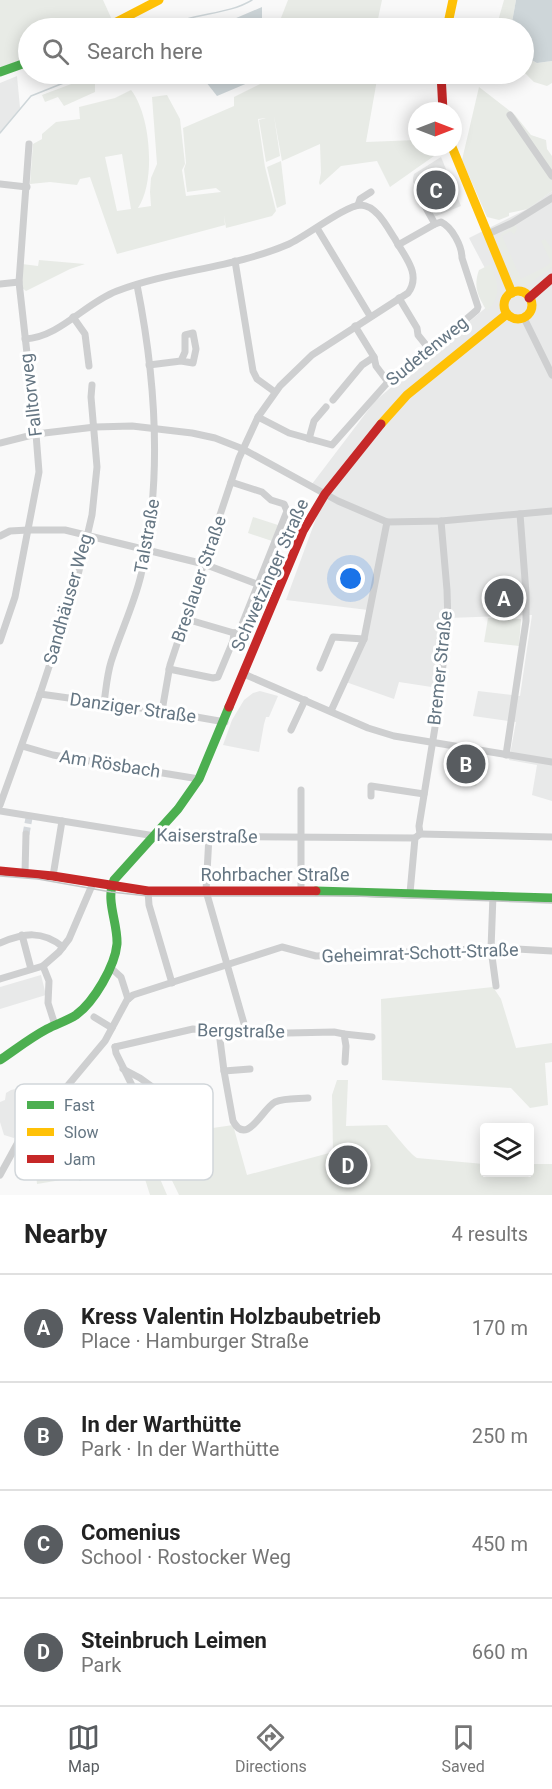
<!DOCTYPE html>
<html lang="en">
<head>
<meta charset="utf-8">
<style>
	:root { --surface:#fff; --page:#f2f2f2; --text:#222; --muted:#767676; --line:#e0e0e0; --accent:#585c60 }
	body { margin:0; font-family:Roboto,sans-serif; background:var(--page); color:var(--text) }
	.controls { position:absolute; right:18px; bottom:18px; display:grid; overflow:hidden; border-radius:6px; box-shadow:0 3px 15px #0003 }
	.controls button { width:54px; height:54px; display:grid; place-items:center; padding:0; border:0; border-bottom:2px solid var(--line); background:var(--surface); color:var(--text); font:30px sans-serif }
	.compass { position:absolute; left:408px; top:102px; width:54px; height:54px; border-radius:50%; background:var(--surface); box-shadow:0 3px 15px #0003; rotate:90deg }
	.you { position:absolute; left:351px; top:579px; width:21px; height:21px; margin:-15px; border:4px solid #fff; border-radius:50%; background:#1a73e8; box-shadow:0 0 0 9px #1a73e833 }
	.badge { display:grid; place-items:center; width:39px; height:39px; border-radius:50%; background:var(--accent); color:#fff; font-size:20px; font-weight:700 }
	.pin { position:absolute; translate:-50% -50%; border:3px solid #fff; box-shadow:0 2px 6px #0006 }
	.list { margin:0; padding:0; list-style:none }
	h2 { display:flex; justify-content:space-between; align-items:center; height:78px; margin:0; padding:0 24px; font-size:26px }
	h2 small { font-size:20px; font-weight:400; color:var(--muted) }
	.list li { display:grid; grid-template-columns:39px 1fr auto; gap:18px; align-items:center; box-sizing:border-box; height:108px; padding:0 24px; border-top:2px solid var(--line) }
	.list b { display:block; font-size:22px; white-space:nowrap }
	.list p { margin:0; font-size:20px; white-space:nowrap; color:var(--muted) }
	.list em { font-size:20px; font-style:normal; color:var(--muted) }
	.icon { flex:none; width:33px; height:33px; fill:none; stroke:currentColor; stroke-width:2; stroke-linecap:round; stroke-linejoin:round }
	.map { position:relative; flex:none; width:552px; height:1195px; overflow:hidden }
	.search { position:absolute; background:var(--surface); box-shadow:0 3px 15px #0003; left:18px; right:18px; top:18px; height:66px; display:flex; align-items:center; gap:15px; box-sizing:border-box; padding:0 21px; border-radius:33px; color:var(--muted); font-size:22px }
	.sheet { height:510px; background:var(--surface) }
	nav { display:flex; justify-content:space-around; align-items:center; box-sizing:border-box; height:84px; border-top:2px solid var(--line); background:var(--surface); font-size:16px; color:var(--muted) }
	nav a { display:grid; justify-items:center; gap:3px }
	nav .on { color:var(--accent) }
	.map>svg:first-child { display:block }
</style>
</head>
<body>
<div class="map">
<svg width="552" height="1195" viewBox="0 0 552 1195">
	<rect width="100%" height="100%" fill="#f9f9f9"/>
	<g fill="#e8e9e9">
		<path d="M17,76l3,32 -20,25v-50z"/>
		<path d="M441,157l20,49 -27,11 -21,-35v-4l1,-4z"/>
		<path d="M552,191v610l-20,-6 5,-30 -28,-5 7,-38 -43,-6 5,-25 42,5 12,-81 -83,3 -11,70 -39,-6 -5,17 -51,-18 19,-45 6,-26 -82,-10 39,-106 -13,-10 63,-83 114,-96 8,-14 -28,-53 58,-29z"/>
		<path d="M260,691l18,5 -9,21h-3l-2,7 -5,28 -36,-7 9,-25 12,-20 9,-7z"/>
		<path d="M41,975l5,20 -46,14v-22z"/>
		<path d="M20,1088l10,31 -16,19 -10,-3 -4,-13v-20l5,-2 1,-7 5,-3z"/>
	</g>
	<g fill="#e8ebe6" fill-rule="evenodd">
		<path d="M0,0h103l10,22 -15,6h-70v29l-28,11z"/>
		<path d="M288,0h94l-6,28h-96l1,-10z"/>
		<path d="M504,0h12l-5,28h-15z"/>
		<path d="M524,56l13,7 15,-2v22l-5,3 -13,-4 -10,-10z"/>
		<path d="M269,74h109l-12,68 51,-2v7h16l1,9 -44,31 -13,-26 -36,5 -21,19 -1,-2 2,-10 -1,-29 -38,17 -8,-45 6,40 -14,6 -7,-42 7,-2 -8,1 7,48 11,44 -4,5 -46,12 -2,-13 1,10 -108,29 -27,-77 -10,2 -3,6 -27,-3 -20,2 3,-40 9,-5v-5l14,-12 24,-3 -1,-12 36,-9 16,-8c20,25 25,92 7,118l13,-2 -1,-14 1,-14 6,-14 -5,-67 15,-2 13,24 5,45 -3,6 4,26 35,-4 -5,-4 -29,4 -3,-23 2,-6 -3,-35 51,-22v-9l34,-17zM122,154l9,55 -14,2 -12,-54z"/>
		<path d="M95,75v17l-31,14 -6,-9 -13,5 -3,-7z"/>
		<path d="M479,87l36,28 16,20 15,5 1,9 5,7v35l-24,18 -19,4v3l-10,4 -12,-3 -25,-57z"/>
		<path d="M281,161l5,43 -9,4 -10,-41z"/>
		<path d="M516,225l1,4 -3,6 -3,-4 -9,5 19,43 26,-13 4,-4 -10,-21 4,-2 7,10v18l-28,20 -10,-5 -17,-38 5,-11z"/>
		<path d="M39,260l46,4 -15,5 -44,22 -5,-4 1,-23 16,2z"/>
		<path d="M491,264c6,18 12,32 -4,47 -9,-15 -14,-24 -8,-41z"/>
		<path d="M253,517l25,8 -6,16 -24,-8z"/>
		<path d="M488,618l33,1 -2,27 -35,-4z"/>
		<path d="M459,752l16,3 -2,19 -4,1 1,4 8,-2 -2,9 -21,-3z"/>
		<path d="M493,987l8,12 15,49 36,-5v19l-7,1 3,42 -18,3 -19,-20 -129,-8 -1,-81z"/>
		<path d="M337,1080h11l-2,46 41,-1c7,8 23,29 30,33l67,6v8h46v-8h22v31h-373l-14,-29 -7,8 9,21h-17l-22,-70 20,-7 9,16 29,-2 47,-7 14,50 86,-23 -1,-57z"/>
		<path d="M94,1144l5,1 8,27 -28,9v-4l-42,7 -1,-11 42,-7 1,-17z"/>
	</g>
	<g fill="#ced6d9">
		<path d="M516,0h36v61l-15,2 -13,-7v-28h-13z"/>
		<path d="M262,7v21h-49z"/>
		<path d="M208,74h54v3l-45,19 -11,-14z"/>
	</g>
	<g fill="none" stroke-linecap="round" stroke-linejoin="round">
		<g stroke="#ced6d9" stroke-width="1.5">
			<path d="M165,28c27,-16 61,-12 87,-28"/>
			<path d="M0,133l31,-37 55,-22"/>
		</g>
		<path stroke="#d4d8dc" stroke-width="7" stroke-dasharray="7 3.5" stroke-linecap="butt" d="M26,834l3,-16"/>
		<g stroke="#cecfd0" stroke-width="7">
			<path d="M510,115l42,61"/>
			<path d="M0,184l27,3"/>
			<path d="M421,199l14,25"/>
			<path d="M358,205l2,-6 11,-7"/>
			<path d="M317,228l53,88"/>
			<path d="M488,234l24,-11 40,-25"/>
			<path d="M235,261l18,110 4,8 18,13"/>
			<path d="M0,284l19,-2"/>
			<path d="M399,298l18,30 1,7 12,15"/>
			<path d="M73,317l12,17 4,32"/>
			<path d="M524,318l28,57"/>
			<path d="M355,326l19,31 2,9 12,16"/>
			<path d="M25,339c35,-2 60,-36 92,-48 55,-21 117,-23 172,-47 16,-7 57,-39 72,-39 16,1 26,22 34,34 9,17 27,35 13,54l-96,62 -32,31 -22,31 -19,41 -69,207 -8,46"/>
			<path d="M149,365l32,-4 12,2 3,-14 -3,-16 -8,2v17l-4,9"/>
			<path d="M333,400l29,-35 12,-8"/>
			<path d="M258,417l31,16 43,12 56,-63 39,-29 50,-43 1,-3 -16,-49c0,-12 -10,-31 -21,-36l-6,2 -37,21"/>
			<path d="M309,439l5,-18 12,-14"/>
			<path d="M0,443l36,-9 59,-7 37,-1 60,7 23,5 28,11 95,52 49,21 54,-1 111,-10"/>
			<path d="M0,536l10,-5 18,-1h37l139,34 53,20"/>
			<path d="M186,619l48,14"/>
			<path d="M0,641l15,-44 24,-125 -3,-38 -17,-152 10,-138"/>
			<path d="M320,668l13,-31 31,2"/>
			<path d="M169,669l44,9 5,-1 15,-36 1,-8 5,-1 48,-121 -3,-7 -13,-4 -9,-8 -31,-10"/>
			<path d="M244,674l124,54 26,8 158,26"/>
			<path d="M40,694l122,17 63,11"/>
			<path d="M104,703c2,-14 3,-28 7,-41 9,-29 23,-57 30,-87 22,-95 15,-195 -4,-290"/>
			<path d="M331,711l33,-72 23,-117"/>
			<path d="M291,730l14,-30"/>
			<path d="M22,746l31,9 146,24"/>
			<path d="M506,755l20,-134v-28l-6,-79"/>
			<path d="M371,796v-10l53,8"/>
			<path d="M0,805l40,-111 35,-106 17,-73 5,-48 -6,-70 1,-12"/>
			<path d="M0,811l155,25 260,2"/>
			<path d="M420,834l132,3"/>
			<path d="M209,836l-3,55 41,143"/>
			<path d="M25,873l1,-39"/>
			<path d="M53,876l9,-55"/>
			<path d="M148,891l1,14 23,78"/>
			<path d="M301,891v-101"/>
			<path d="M410,893l5,-55 5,-4 -1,-8 18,-111 11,-92 -1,-33 -6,-69"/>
			<path d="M493,895l-2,54 5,37"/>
			<path d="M22,935l9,34"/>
			<path d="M0,943c24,-10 42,-13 63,4"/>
			<path d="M43,966l6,15 -1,22 7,22"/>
			<path d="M111,968l10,9 7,22"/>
			<path d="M0,979l43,-13 16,-14 10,-13 24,-56"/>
			<path d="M94,1017l18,11"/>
			<path d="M219,1032l5,39 26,-2"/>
			<path d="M344,1034l28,3"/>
			<path d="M115,1047l78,-18 47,5 94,-2 10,2 2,12 -1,16"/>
			<path d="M115,1047l1,6 52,105"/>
			<path d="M123,1069l17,9 29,21"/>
			<path d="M224,1071l9,50c14,26 29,-12 42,-19 10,-4 22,-3 33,-4"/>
			<path d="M0,1175l23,-42 41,-43 41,-49 22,-41 6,-5 149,-48 34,9 181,-8 55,3"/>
		</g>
		<g stroke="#4caf50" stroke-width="9">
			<path d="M0,72l28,-10"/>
			<path d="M316,891l236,7"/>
			<path d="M0,1060c15,-10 30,-22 47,-31 9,-5 20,-8 29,-14 18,-13 39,-49 41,-71 1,-21 -12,-44 -3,-64l64,-71 21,-30 30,-72"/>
		</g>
		<g stroke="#ffc107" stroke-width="9">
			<path d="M105,28l54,-28"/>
			<path d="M447,28l6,-28"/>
			<path d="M452,147l60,146"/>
			<circle cx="518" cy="305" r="14"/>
			<path d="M381,424l26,-29 100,-81"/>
		</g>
		<g stroke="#c62828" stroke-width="9">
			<path d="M441,74l2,37"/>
			<path d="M529,298l23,-20"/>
			<path d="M229,707l74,-176 22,-37 56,-70"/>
			<path d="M0,871l53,5 95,15h168"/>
		</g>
		<path stroke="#c3c5c6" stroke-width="1.5" d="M0,876l38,3 73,13 37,4h205l199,7"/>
	</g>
	<g text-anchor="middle" stroke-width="6" stroke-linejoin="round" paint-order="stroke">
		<g font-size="18" fill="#657683" stroke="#fff">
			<text transform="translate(427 351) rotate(-39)" y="6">Sudetenweg</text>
			<text transform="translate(31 395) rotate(-97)" y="6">Falltorweg</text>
			<text transform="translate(147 536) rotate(-80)" y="6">Talstraße</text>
			<text transform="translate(270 575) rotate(-66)" y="6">Schwetzinger Straße</text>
			<text transform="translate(199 579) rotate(-71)" y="6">Breslauer Straße</text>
			<text transform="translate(68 599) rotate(-74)" y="6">Sandhäuser Weg</text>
			<text transform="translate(440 668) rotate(-84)" y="6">Bremer Straße</text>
			<text transform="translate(133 708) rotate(8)" y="6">Danziger Straße</text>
			<text transform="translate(110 764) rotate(9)" y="6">Am Rösbach</text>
			<text transform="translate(207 836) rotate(1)" y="6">Kaiserstraße</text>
			<text x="275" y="881">Rohrbacher Straße</text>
			<text transform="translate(420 953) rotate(-2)" y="6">Geheimrat-Schott-Straße</text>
			<text transform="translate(241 1031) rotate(1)" y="6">Bergstraße</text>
		</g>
	</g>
	<rect x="15" y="1084" width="198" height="96" rx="9" fill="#fff" stroke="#d1d6da" stroke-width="1.5"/>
	<rect x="27" y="1101" width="27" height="8" fill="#4caf50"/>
	<rect x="27" y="1128" width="27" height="8" fill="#ffc107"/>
	<rect x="27" y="1155" width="27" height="8" fill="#c62828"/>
	<g font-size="16" fill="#657683">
		<text x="64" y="1111">Fast</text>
		<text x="64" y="1138">Slow</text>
		<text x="64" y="1165">Jam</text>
	</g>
</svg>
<div class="controls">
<button><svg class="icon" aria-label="layers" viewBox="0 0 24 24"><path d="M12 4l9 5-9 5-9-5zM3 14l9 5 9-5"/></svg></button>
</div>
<svg class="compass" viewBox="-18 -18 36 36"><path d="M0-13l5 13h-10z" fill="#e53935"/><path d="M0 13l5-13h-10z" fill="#767676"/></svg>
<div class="you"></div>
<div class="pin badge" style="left:504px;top:598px">A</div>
<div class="pin badge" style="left:466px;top:764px">B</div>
<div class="pin badge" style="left:436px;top:190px">C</div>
<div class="pin badge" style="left:348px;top:1165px">D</div>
<div class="search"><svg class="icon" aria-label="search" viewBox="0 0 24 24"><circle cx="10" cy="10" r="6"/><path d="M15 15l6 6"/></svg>Search here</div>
</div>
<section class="sheet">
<h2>Nearby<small>4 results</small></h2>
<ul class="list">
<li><span class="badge">A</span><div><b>Kress Valentin Holzbaubetrieb</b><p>Place · Hamburger Straße</p></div><em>170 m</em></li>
<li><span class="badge">B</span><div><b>In der Warthütte</b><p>Park · In der Warthütte</p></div><em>250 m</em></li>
<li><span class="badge">C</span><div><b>Comenius</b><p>School · Rostocker Weg</p></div><em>450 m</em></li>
<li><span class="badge">D</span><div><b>Steinbruch Leimen</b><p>Park</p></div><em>660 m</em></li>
</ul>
</section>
<nav>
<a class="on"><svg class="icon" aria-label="map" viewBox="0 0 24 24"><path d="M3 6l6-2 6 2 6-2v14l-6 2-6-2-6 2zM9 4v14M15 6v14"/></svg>Map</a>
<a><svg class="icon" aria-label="directions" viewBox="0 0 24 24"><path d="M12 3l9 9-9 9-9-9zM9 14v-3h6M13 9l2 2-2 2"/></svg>Directions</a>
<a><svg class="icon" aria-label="saved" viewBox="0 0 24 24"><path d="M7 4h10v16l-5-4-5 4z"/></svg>Saved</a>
</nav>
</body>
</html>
